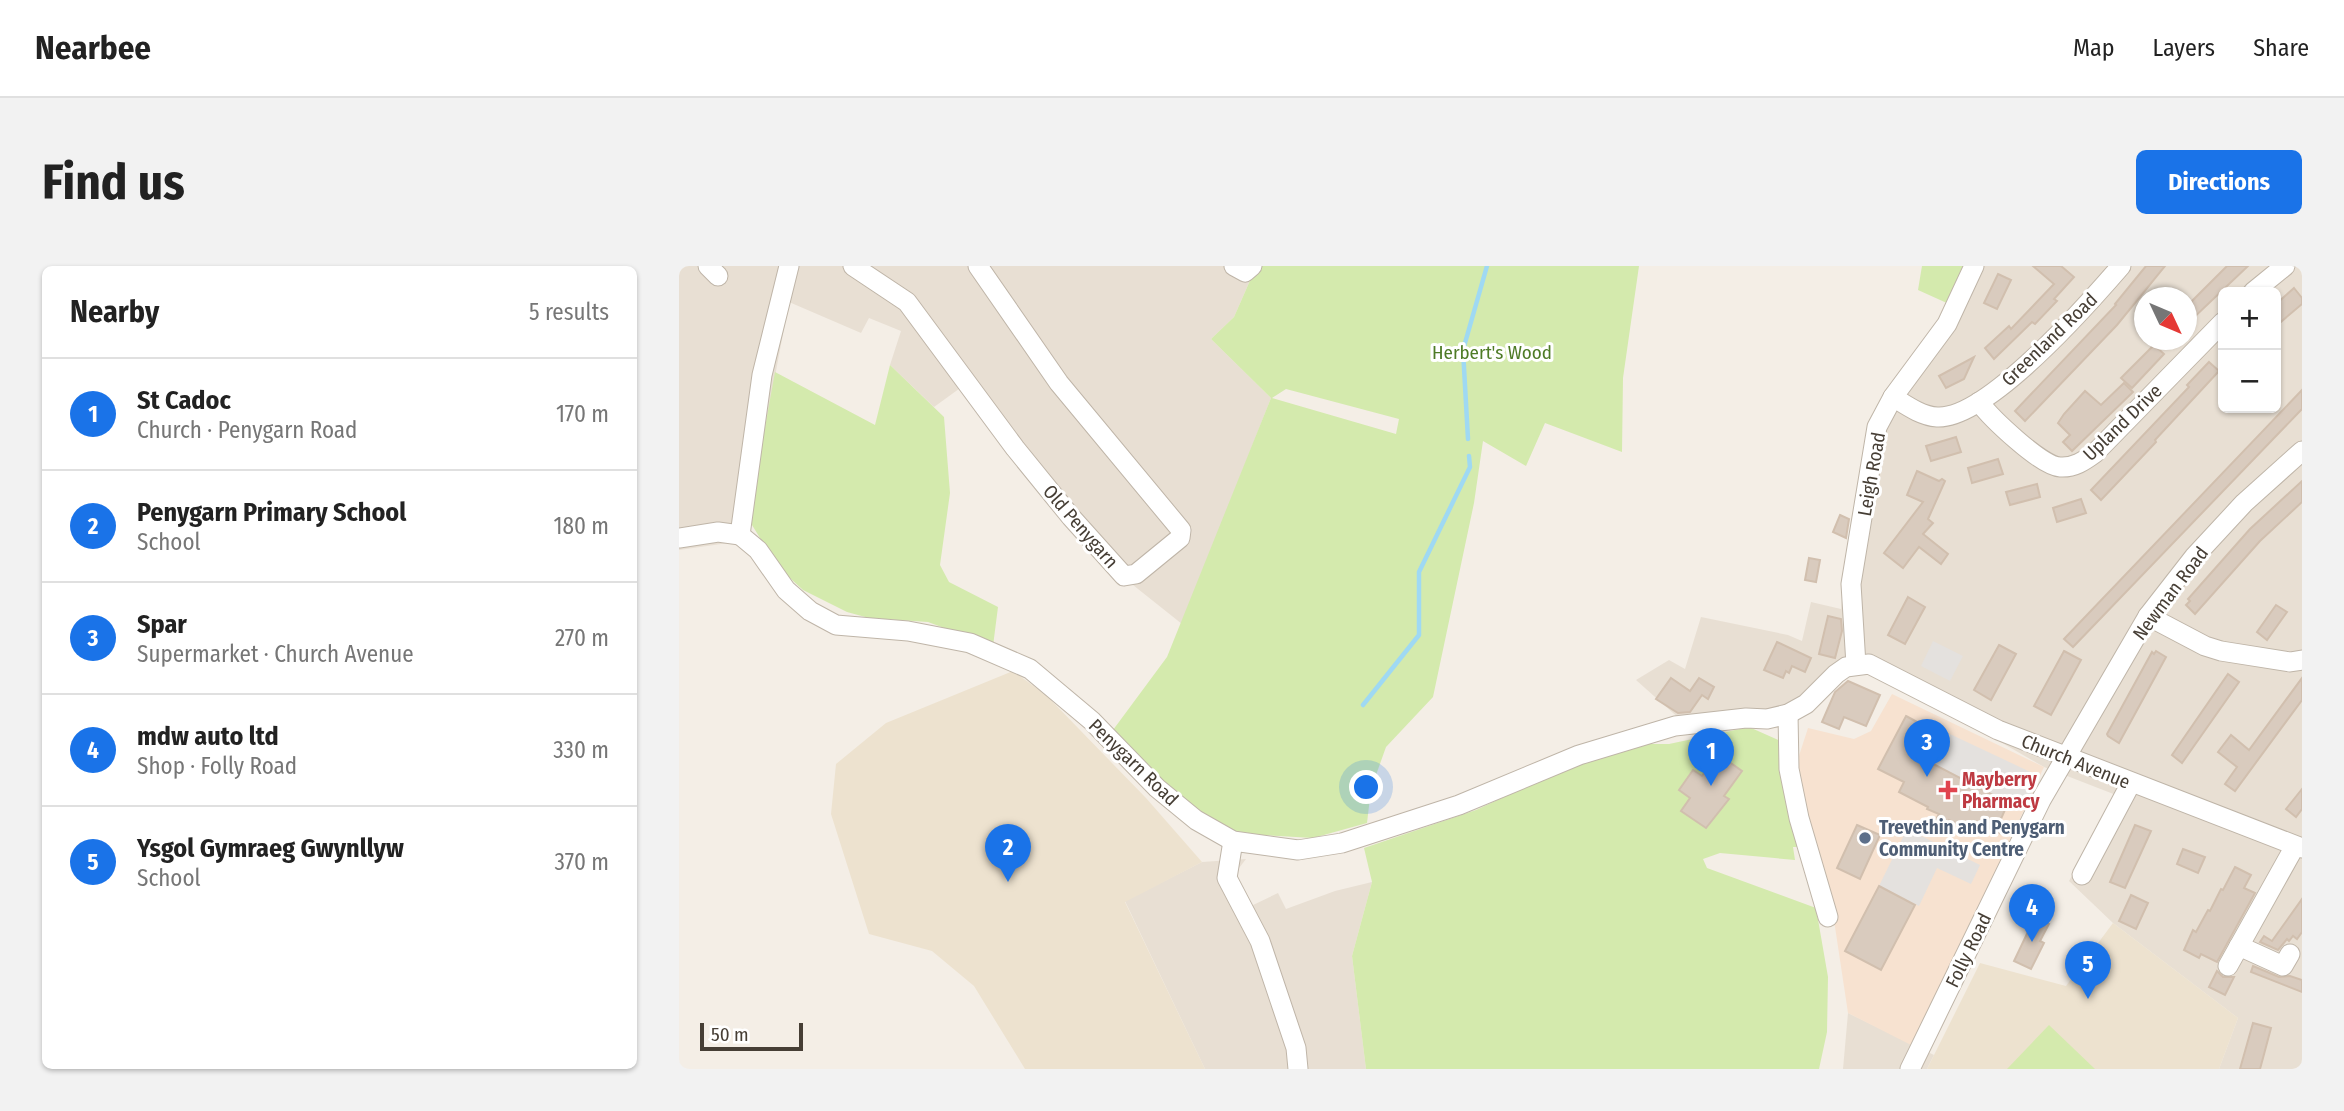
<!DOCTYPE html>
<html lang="en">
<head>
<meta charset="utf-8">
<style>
	:root { --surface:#fff; --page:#f2f2f2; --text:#222; --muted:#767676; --line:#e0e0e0; --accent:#1a73e8 }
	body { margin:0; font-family:"Fira Sans Condensed",sans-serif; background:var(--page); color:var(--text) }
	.controls { position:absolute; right:21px; top:21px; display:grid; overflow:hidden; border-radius:10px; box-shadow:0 2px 5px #0004 }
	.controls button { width:63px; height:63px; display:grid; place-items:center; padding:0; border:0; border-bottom:2px solid var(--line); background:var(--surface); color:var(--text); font:35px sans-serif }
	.compass { position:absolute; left:1455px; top:21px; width:63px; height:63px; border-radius:50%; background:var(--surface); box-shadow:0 2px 5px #0004; rotate:134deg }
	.scale { position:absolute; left:21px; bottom:18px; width:103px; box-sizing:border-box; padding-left:7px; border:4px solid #463e35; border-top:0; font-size:19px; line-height:24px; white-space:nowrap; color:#463e35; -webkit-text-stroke:5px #fff; paint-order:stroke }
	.you { position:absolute; left:688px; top:522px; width:24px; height:24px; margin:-18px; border:5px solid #fff; border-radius:50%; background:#1a73e8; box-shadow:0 0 0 10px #1a73e833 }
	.badge { display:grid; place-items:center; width:46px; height:46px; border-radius:50%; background:var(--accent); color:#fff; font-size:23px; font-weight:700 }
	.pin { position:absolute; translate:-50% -58px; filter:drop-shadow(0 2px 4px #0008) }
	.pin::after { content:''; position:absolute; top:37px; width:24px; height:21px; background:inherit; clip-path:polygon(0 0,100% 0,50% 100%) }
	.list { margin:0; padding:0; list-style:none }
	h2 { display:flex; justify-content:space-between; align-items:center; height:91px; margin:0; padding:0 28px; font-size:30px }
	h2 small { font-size:23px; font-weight:400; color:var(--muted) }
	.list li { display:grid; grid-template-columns:46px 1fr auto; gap:21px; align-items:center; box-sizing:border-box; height:112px; padding:0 28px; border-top:2px solid var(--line) }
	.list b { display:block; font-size:26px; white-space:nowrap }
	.list p { margin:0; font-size:23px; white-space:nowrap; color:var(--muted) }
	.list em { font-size:23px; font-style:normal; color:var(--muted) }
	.map { position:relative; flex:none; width:1623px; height:803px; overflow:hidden; border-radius:10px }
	header { display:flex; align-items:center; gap:42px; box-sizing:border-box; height:98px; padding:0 35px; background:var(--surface); border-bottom:2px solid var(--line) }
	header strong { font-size:33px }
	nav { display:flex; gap:38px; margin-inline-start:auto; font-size:24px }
	.intro { display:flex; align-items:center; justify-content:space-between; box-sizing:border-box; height:168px; padding:0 42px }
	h1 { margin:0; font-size:49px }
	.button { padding:18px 32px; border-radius:10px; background:var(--accent); color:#fff; font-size:24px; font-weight:700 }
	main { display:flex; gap:42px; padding:0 42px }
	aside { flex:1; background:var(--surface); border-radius:10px; box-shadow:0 2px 5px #0004 }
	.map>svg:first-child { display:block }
</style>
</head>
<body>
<header>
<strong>Nearbee</strong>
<nav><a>Map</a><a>Layers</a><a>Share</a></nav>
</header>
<div class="intro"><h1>Find us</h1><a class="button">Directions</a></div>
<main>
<aside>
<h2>Nearby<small>5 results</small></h2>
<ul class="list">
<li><span class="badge">1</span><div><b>St Cadoc</b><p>Church · Penygarn Road</p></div><em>170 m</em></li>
<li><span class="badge">2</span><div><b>Penygarn Primary School</b><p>School</p></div><em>180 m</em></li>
<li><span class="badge">3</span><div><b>Spar</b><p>Supermarket · Church Avenue</p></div><em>270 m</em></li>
<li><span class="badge">4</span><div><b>mdw auto ltd</b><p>Shop · Folly Road</p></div><em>330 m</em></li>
<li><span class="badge">5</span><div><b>Ysgol Gymraeg Gwynllyw</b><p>School</p></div><em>370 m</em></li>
</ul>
</aside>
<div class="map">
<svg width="1623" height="803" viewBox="0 0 1623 803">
	<rect width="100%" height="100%" fill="#f4eee6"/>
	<g fill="#e8dfd3" fill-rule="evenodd">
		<path d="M0,0h583l-10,10 -18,41 -23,22 60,59 -89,226 -49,-39 -11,-4 -159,-195 -29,21 -44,-42 11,-34 -32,-13 -8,15 -72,-31 -38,202 1,21 -24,18 -49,7z"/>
		<path d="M1289,0h334v803h-83l19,-51 -125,-95 -44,-42 47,-86 -72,-28 -178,-102 -25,6 -28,39 -35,18 -29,-1 -49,10 -64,-57 33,-20 16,9 16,-52 87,18 14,6 9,-39 30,7 4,-39 22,-114zM1544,26h53v116h-53zM1465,32h42v42h-42z"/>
		<path d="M567,593l-10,13 15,34 27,-13 8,16 49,-18 37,-9 -20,74 14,113h-161l-80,-168 77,-39z"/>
		<path d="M1169,747l86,42 -7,14h-84z"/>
	</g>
	<path fill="#f7e2d0" d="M1213,428l152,73 -88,189 -45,89 -63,-32 -16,-106 -35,-115 -1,-27 12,-37 46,11 17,-8z"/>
	<g fill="#ede2cf">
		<path d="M334,405l33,24 100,103 56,64 -77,40 80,167h-180l-51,-83 -42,-35 -63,-17 -38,-120 5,-50 50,-41z"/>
		<path d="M1434,657l125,95 -19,51h-292l53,-106 86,23z"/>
	</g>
	<g fill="#d4eaad" fill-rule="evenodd">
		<path d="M583,0h377l-16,112 -1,74 -77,-29 -19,43 -43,-25 -9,62 -41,194 -47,50 -15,42 -4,34 -54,15 -51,-3 -27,-4 -33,-19 -36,-26 -53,-56 54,-73 104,-259 -60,-59 23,-22 18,-41zM607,123l113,30 -3,15 -124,-36z"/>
		<path d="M1243,0h46l-19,38 -31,-14z"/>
		<path d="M211,99l54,52 6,76 -10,72 9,17 49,25 -5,39 -65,-24 -59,-4 -22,-6 -44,-22 -25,-23 -26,-42 -1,-21 24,-132 100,53z"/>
		<path d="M1070,461l34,15 17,105h-7l2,13 -75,-7 -17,6 4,9 109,40 12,69 -1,55 -8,37h-453l-14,-113 20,-74 -8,-34 112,-38 90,-42 81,-24h22z"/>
		<path d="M1370,759l46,44h-88z"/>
	</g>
	<g fill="#e4e1de">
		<path d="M1254,375l30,15 -13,25 -29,-15z"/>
		<path d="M1256,461l104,49 -14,32 -17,-5 -91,-48z"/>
		<path d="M1228,563l73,36 -9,19 -34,-16 -18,38 -40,-20z"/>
	</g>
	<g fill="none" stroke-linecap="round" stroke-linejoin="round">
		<g stroke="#9fd9f3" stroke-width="4.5">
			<path d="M789,173l-5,-89 24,-84"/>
			<path d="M684,439l56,-70v-63l51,-105 -1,-11"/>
		</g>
	</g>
	<g fill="#d9cbbe" stroke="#d1bfae" stroke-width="2">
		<path d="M1354,0h28l13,11 -20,22 3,2 -22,23 -3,-2 -38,37 -9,-11 24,-22 2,3 43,-45z"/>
		<path d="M1467,0h19l-48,59 -92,96 -10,-10 101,-106 -1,-1z"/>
		<path d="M1548,0h21l-61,58v-18z"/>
		<path d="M1319,8l13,6 -14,29 -13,-6z"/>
		<path d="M1615,22l8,10v6l-26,22v-22z"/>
		<path d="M1475,79l10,9 -32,34 -11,-10z"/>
		<path d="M1295,91l-10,22 -18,9 -7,-12z"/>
		<path d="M1530,96l10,9 -64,69 1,2 -55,58 -10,-10 98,-103 -2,-2z"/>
		<path d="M1445,117l9,9 -61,59 -9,-9 7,-7 -12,-12 6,-9 21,-23 16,14z"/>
		<path d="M1623,124v19l-229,238 -9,-8z"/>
		<path d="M1277,171l5,15 -30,9 -5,-15z"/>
		<path d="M1319,193l5,15 -31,9 -4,-15z"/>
		<path d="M1238,205l22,10 3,-2 3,2 -17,38 5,4 -10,11 25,20 -7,10 -22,-17 -16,21 -19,-15 39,-51 -16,-7z"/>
		<path d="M1623,215v21l-42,39 -65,73 -9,-9 4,-4 -2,-2 62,-70z"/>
		<path d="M1358,218l3,13 -30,8 -4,-13z"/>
		<path d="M1402,233l5,14 -29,9 -4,-14z"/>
		<path d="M1161,249l9,4 -3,19 -13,-6z"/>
		<path d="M1130,292l11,2 -4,22 -11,-2z"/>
		<path d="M1229,331l17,10 -20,37 -17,-9z"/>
		<path d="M1597,339l11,7 -20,28 -10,-8z"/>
		<path d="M1149,350l13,3 1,12 -7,27 -16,-4z"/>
		<path d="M1098,376l34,16 -6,14 -13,-6 -3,7 -3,-2 -3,7 -19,-8z"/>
		<path d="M1320,379l17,9 -25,46 -17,-10z"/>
		<path d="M1385,385l17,9 -30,55 -17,-9z"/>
		<path d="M1477,385l10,6 -47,86 -11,-7 -1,-2 45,-82 2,2z"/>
		<path d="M1549,408l11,8 -57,81 -10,-8z"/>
		<path d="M992,412l19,13 9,-13 15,9 -6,12 -6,-4 -12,17 -12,1 -22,-14z"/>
		<path d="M1623,412v22l-67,91 -10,-7 12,-17 -19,-15 13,-17 18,15z"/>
		<path d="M1169,415l32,14 -14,31 -22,-9 -5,12 -17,-7 13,-30z"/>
		<path d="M1227,450l26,14 -14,26 90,47 -8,18 6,3 -5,10 -26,-13 -5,9 -21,-10 -3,6 -11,-5 4,-7 -12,-5 1,-2 -29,-15 5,-10 -26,-13z"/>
		<path d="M1039,488l24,17 -18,25 5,3 -23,29 -25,-17 9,-13 -11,-8 14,-20 9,6z"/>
		<path d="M1623,523v20l-6,8 -10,-8z"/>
		<path d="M1178,559l23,10 -20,44 -23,-11z"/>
		<path d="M1456,559l16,6 -26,57 -15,-6z"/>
		<path d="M1504,583l22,8 -7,16 -21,-9z"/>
		<path d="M1556,601l16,8 -7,13 11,5 -38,69 -16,-8 -2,4 -15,-8 9,-20 3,2 12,-22 2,1 11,-22 2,1z"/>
		<path d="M1200,620l36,19 -34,65 -36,-19z"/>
		<path d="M1452,629l17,8 -12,26 -17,-8z"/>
		<path d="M1623,633v33l-5,7 -4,-3 -4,5 -2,-2 -9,11 -18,-8 4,-6 8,5z"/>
		<path d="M1356,651l14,7 -9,17 4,2 -13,26 -17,-8z"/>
		<path d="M1574,700l26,11 11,-1 12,4v12l-51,-20z"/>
		<path d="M1538,705l6,6h11l-9,18 -16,-8z"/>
		<path d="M1574,757l18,5 -8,30 -3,11h-20z"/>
	</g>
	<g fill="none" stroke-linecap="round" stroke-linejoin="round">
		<g stroke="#bfb5a8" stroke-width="21">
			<g id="minor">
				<path d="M29,0l10,10"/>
				<path d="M174,0l54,36 108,146 56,69 53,59 12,-2 44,-36 1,-8 -122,-147 -81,-117"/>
				<path d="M555,0l11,6 7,-6"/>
				<path d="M1574,26l32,-26"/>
				<path d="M1214,131c13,8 28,19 44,20 50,3 152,-114 184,-151"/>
				<path d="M1300,136c12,16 62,64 81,65 14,1 24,-6 35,-14l128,-131"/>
				<path d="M61,269l18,15 28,40 24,21 26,14 72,6 62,12 60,26 62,52 65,67 39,32 37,21 65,9 44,-7 117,-38 120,-50 96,-29 71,-8 21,1 21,-5 18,-10 30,-30 10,-7 23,-3 129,66 304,118"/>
				<path d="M61,269l22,-160 27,-109"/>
				<path d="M0,272l39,-6 22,3"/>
				<path d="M1469,350l57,30 16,5 69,11 12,-2"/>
				<path d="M1177,399l-5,-81 26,-157 16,-30 54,-73 27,-58"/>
				<path d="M1109,448l1,55 10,49 29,99"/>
				<path d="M554,575l-6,37 33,63 36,107 2,21"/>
				<path d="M1403,609l49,-92"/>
				<path d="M1560,680l44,20 7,-12"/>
				<path d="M1549,700l67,-120"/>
				<path d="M1231,803l131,-269 107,-184 46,-59 50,-54 58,-52"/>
			</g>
		</g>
		<use href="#minor" stroke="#fff" stroke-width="19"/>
	</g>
	<path fill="#e0444e" stroke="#fff" stroke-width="2.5" d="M1265.5 513.5h7v7h7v7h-7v7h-7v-7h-7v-7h7z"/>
	<circle fill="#5c6f8a" stroke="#fff" stroke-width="2.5" cx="1186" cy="572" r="7"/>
	<g text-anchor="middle" stroke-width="6" stroke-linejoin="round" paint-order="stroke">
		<g font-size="19" fill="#463e35" stroke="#fff">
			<text transform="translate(1370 73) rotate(-44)" y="7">Greenland Road</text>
			<text transform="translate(1443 156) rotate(-44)" y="7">Upland Drive</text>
			<text transform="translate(1192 208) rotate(-80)" y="7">Leigh Road</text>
			<text transform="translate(402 260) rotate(49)" y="7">Old Penygarn</text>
			<text transform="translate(1491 327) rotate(-53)" y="7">Newman Road</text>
			<text transform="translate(1397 495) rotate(22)" y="7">Church Avenue</text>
			<text transform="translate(455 496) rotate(44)" y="7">Penygarn Road</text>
			<text transform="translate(1289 684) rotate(-64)" y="7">Folly Road</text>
		</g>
		<g font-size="19" fill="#4e7b26" stroke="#fff">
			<text x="813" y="93">Herbert's Wood</text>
		</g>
		<g font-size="19" font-weight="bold" fill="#be3a42" stroke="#fff" text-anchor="start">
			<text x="1283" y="520">Mayberry<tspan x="1283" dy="22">Pharmacy</tspan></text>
		</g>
		<g font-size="19" font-weight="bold" fill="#4e5e75" stroke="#fff" text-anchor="start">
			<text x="1200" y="568">Trevethin and Penygarn<tspan x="1200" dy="22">Community Centre</tspan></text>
		</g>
	</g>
</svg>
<div class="controls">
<button>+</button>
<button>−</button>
</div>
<svg class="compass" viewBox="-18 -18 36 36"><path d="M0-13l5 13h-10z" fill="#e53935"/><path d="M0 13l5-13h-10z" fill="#767676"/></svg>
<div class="scale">50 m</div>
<div class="you"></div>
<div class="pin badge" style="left:1032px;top:520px">1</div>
<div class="pin badge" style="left:329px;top:616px">2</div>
<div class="pin badge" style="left:1248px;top:511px">3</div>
<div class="pin badge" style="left:1353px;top:676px">4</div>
<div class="pin badge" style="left:1409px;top:733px">5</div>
</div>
</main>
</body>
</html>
